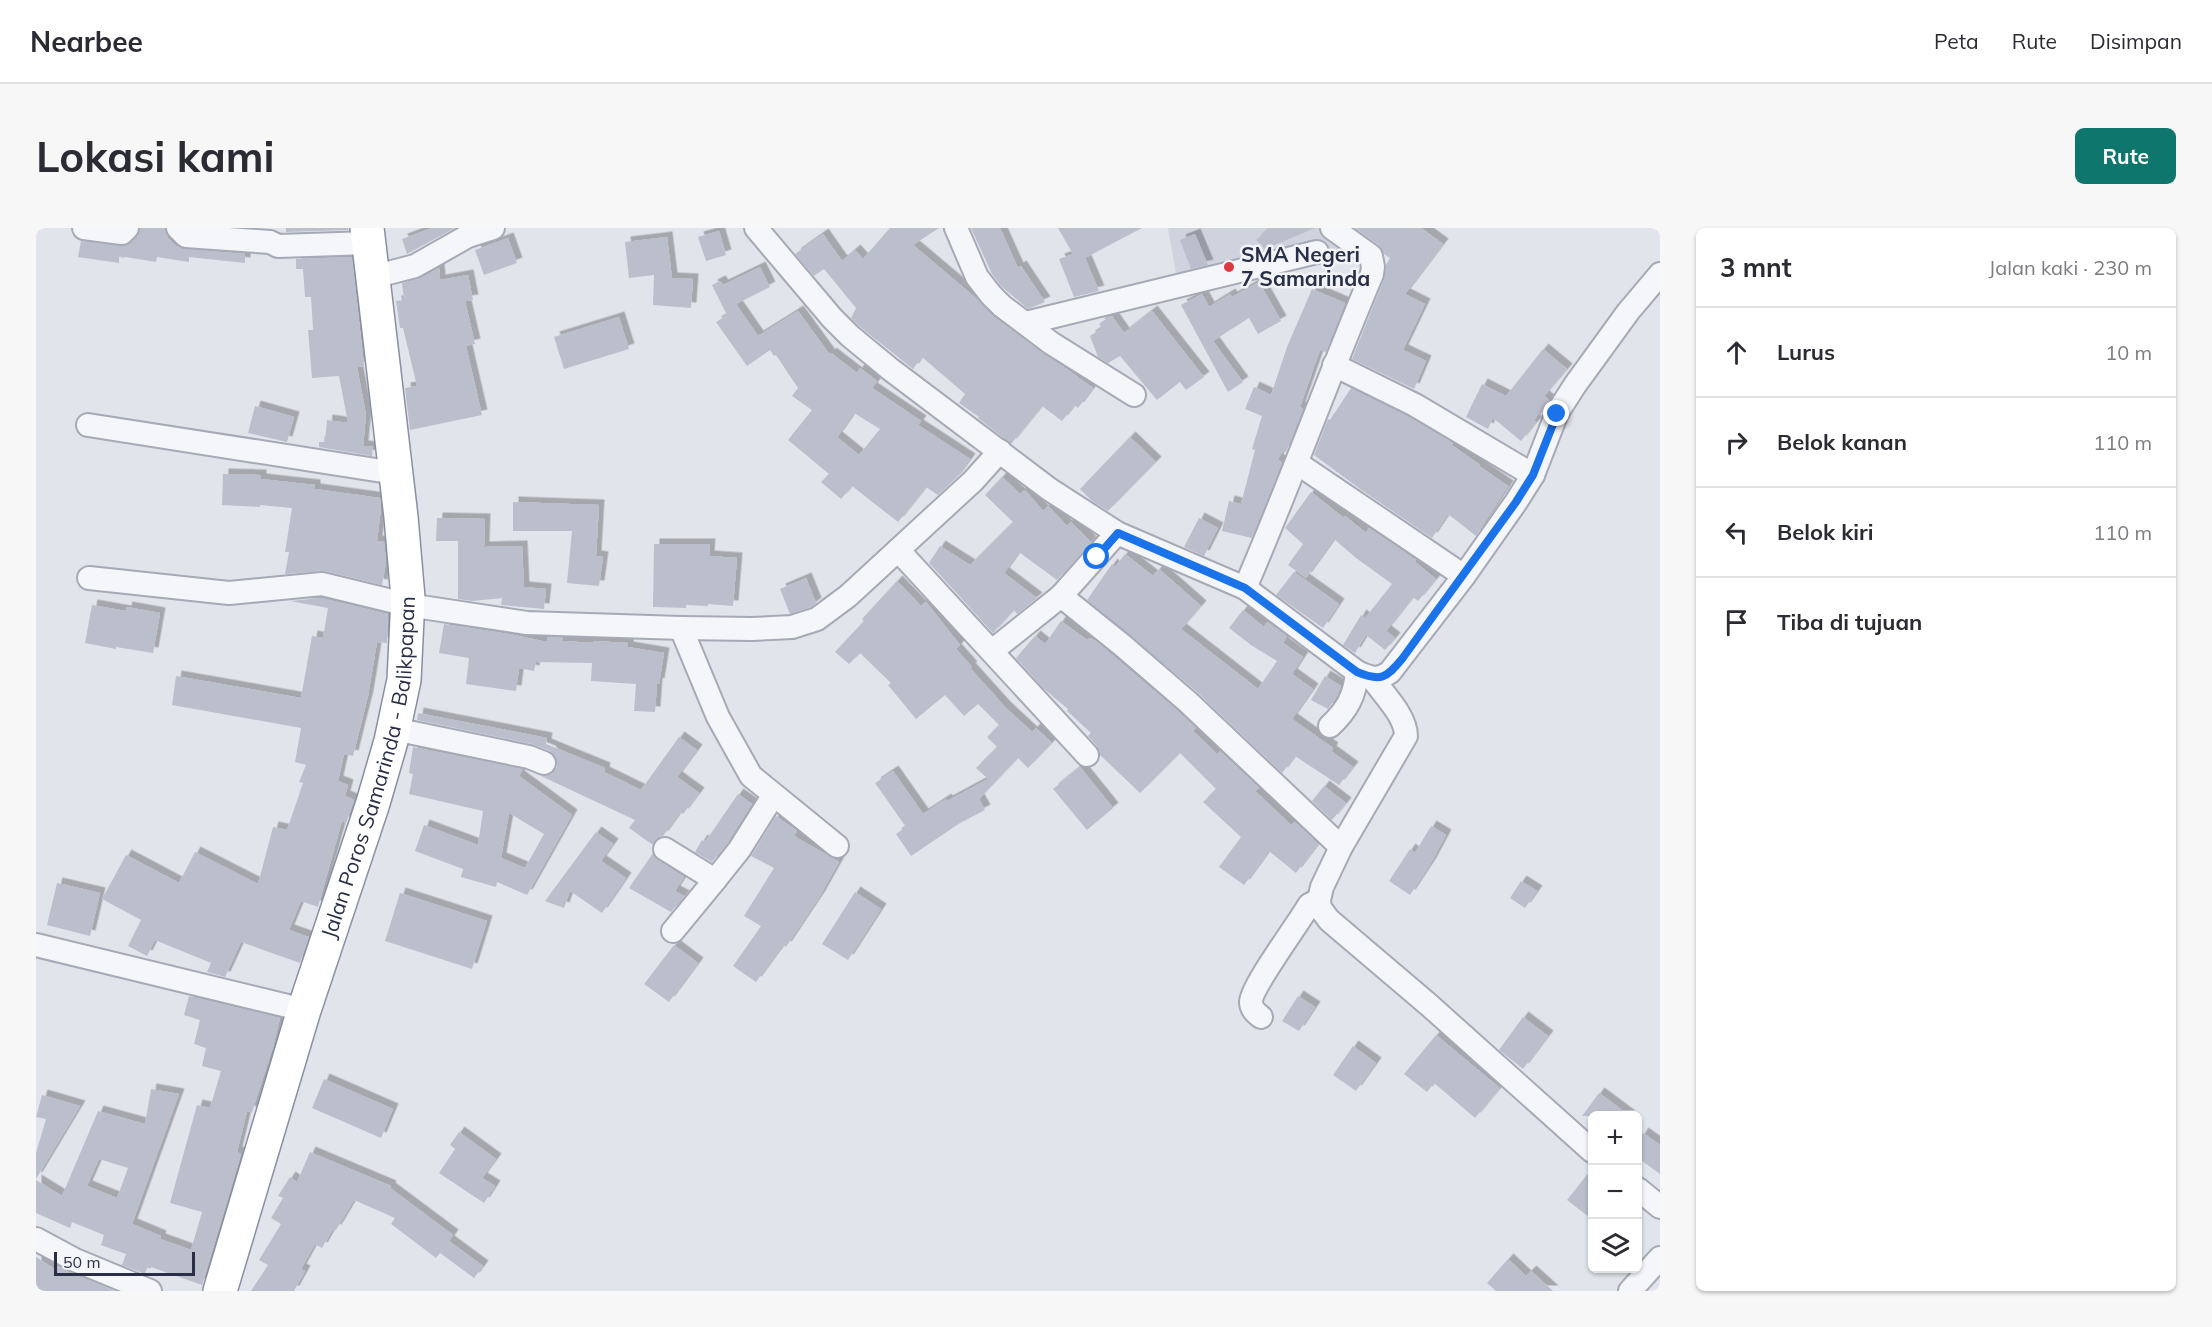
<!DOCTYPE html>
<html lang="id">
<head>
<meta charset="utf-8">
<style>
	:root { --surface:#fff; --page:#f7f7f7; --text:#2b2b33; --muted:#7c7c81; --line:#e1e1e2; --accent:#0f766e }
	body { margin:0; font-family:Mulish,sans-serif; background:var(--page); color:var(--text) }
	.controls { position:absolute; right:18px; bottom:18px; display:grid; overflow:hidden; border-radius:9px; box-shadow:0 2px 4px #0004 }
	.controls button { width:54px; height:54px; display:grid; place-items:center; padding:0; border:0; border-bottom:2px solid var(--line); background:var(--surface); color:var(--text); font:30px sans-serif }
	.scale { position:absolute; left:18px; bottom:15px; width:141px; box-sizing:border-box; padding-left:6px; border:3px solid #282f46; border-top:0; font-size:16px; line-height:21px; white-space:nowrap; color:#282f46; -webkit-text-stroke:4px #f2f4f9; paint-order:stroke }
	.stop { position:absolute; width:18px; height:18px; margin:-14px; border:4px solid #1a73e8; border-radius:50%; background:#fff }
	.stop.end { background:#1a73e8; border-color:#fff; box-shadow:0 2px 6px #0008 }
	.list { margin:0; padding:0; list-style:none }
	h2 { display:flex; justify-content:space-between; align-items:center; height:78px; margin:0; padding:0 24px; font-size:26px }
	h2 small { font-size:20px; font-weight:400; color:var(--muted) }
	.list li { display:grid; grid-template-columns:39px 1fr auto; gap:18px; align-items:center; box-sizing:border-box; height:90px; padding:0 24px; border-top:2px solid var(--line) }
	.list b { display:block; font-size:22px; white-space:nowrap }
	.list em { font-size:20px; font-style:normal; color:var(--muted) }
	.icon { flex:none; width:33px; height:33px; fill:none; stroke:currentColor; stroke-width:2; stroke-linecap:round; stroke-linejoin:round }
	.map { position:relative; flex:none; width:1624px; height:1063px; overflow:hidden; border-radius:9px }
	header { display:flex; align-items:center; gap:36px; box-sizing:border-box; height:84px; padding:0 30px; background:var(--surface); border-bottom:2px solid var(--line) }
	header strong { font-size:28px }
	nav { display:flex; gap:33px; margin-inline-start:auto; font-size:21px }
	.intro { display:flex; align-items:center; justify-content:space-between; box-sizing:border-box; height:144px; padding:0 36px }
	h1 { margin:0; font-size:42px }
	.button { padding:15px 27px; border-radius:9px; background:var(--accent); color:#fff; font-size:21px; font-weight:700 }
	main { display:flex; gap:36px; padding:0 36px }
	aside { flex:1; background:var(--surface); border-radius:9px; box-shadow:0 2px 4px #0004 }
	.map>svg:first-child { display:block }
</style>
</head>
<body>
<header>
<strong>Nearbee</strong>
<nav><a>Peta</a><a>Rute</a><a>Disimpan</a></nav>
</header>
<div class="intro"><h1>Lokasi kami</h1><a class="button">Rute</a></div>
<main>
<div class="map">
<svg width="1624" height="1063" viewBox="0 0 1624 1063">
	<defs>
		<filter id="shadow"><feDropShadow dx="5.5" dy="-5.5" stdDeviation="0" flood-color="#0004"/></filter>
	</defs>
	<rect width="100%" height="100%" fill="#e2e4ec"/>
	<path fill="#cfd3de" d="M1132,0h215l4,21 -209,36z"/>
	<g fill="#bbbfcc" fill-rule="evenodd" filter="url(#shadow)">
		<path d="M104,0h25l3,10 8,8 9,3 60,5v9l-56,-6v5l-32,-5 -1,5 -37,-6v7l-41,-6 3,-16 45,5 11,-8z"/>
		<path d="M250,0h62v2l-62,2z"/>
		<path d="M396,0h23l-48,26 -5,-15z"/>
		<path d="M854,0h49l-26,17 64,54 17,18 99,71 -15,20 -4,-3 -12,16 -20,-15 -31,38 -33,-26 1,-1 -20,-14 6,-9 -43,-37 -9,12 -54,-43 -8,-8 5,-10 -32,-39 -10,7 -19,-22 28,-20 19,27 13,-11 8,9z"/>
		<path d="M935,0h29l18,40 3,-2 24,36 -17,7 -27,-23 -9,-12z"/>
		<path d="M1022,0h84l-57,30 14,33 -25,6 -15,-38 14,-5z"/>
		<path d="M1233,0h46l-50,21 -9,-9z"/>
		<path d="M1319,0h66l22,16 -38,50 20,10 -22,46 23,11 -12,28 -62,-30 32,-80 2,-14 4,-7 -6,-4 -5,-9z"/>
		<path d="M683,3l7,24 -20,6 -8,-24z"/>
		<path d="M1159,6l13,31 -17,4 -11,-29z"/>
		<path d="M631,9l5,41 21,1 -2,29 -38,-3 1,-30 -25,3 -4,-36z"/>
		<path d="M472,10l9,25 -33,12 -9,-25z"/>
		<path d="M316,29l12,109 -7,1 9,48 -3,31 10,1 -1,9 -53,-9v-5h6l2,-22 21,3 -9,-47 -27,2 -4,-48h5l-2,-33h-6l-2,-28h-7v-10z"/>
		<path d="M724,39l10,20 -34,17 22,32 40,-25 32,44 1,-2 26,20 3,-5 17,13 -5,7 49,33 -3,4 52,34 -14,19 -18,17 -12,-8 -28,35 -46,-36 -11,13 -20,-17 8,-8 -41,-34 24,-30 -20,-14 6,-8 -22,-33 -2,1 -4,-6 -23,16 -31,-44 11,-7 -15,-30 8,-4 3,4zM818,185l26,16 -21,26 -22,-18z"/>
		<path d="M403,40l1,12 28,-5 5,25 -8,1 10,43 -9,2 16,69 -72,15 -5,-42 12,-2 -14,-58h-3l-4,-27 8,-1 -2,-17 19,-5z"/>
		<path d="M1223,54l22,39 -23,13 -9,-16 -36,23 30,41 -15,10 -47,-87 21,-11 7,13 21,-13 2,3z"/>
		<path d="M1276,61l33,14 -19,49 -6,-2 -20,57 3,2 -17,43 -3,-1 -5,8 4,4 -30,75 -30,-7 7,-30 12,3 14,-54 -3,-1 10,-33 -17,-7 9,-22 17,8 16,-48z"/>
		<path d="M1116,83l52,66 -18,13 -6,-8 -23,18 -37,-44 -12,7 -10,-6 -8,-21 12,-8 -3,-4 10,-7 3,-1 12,17z"/>
		<path d="M583,89l10,32 -65,20 -10,-32z"/>
		<path d="M1507,121l24,20 -23,27 5,4 -15,20 2,2 -15,19 -28,-23 -5,11 -22,-12 16,-33 24,12z"/>
		<path d="M1315,160l58,29 44,26v3l27,19 -1,1 29,20 -32,50 -28,-22 -16,24 -72,-49 -46,-34 14,-36 2,1z"/>
		<path d="M219,178l39,11 -7,25 -39,-9z"/>
		<path d="M1094,209l26,25 -48,49 -16,-10 -12,-12z"/>
		<path d="M187,246l38,1v4l54,6v4l65,9 1,10 -4,33 7,1 2,20 -4,23 -57,-14 -40,3 4,-22h-4l7,-44 -32,-3v2l-38,-2z"/>
		<path d="M966,249l18,17 5,-4 18,21 5,-5 19,20 4,-4 20,20 -34,38 -38,-28 -15,21 33,25 -20,16 -3,-4 -21,23 -64,-70 11,-17 30,19 43,-43 -28,-27z"/>
		<path d="M1275,264l33,26 1,-2 21,17 3,-5 47,32 -1,2 21,17 -18,22 -5,-4 -27,34 9,7 -10,12 -19,-15 -11,18 -12,-8 18,-30 4,3 27,-34 -36,-26 -22,-19 -28,39 -18,-13 15,-21 -18,-16z"/>
		<path d="M477,274l86,3 -3,51 7,1 -4,29 -32,-3 5,-52h-59z"/>
		<path d="M401,290l48,1 -1,28 38,-1 2,41 22,2 -2,20 -43,-4 1,-7 -29,3 -15,-2v-58h-22z"/>
		<path d="M1163,290l19,10 -14,28 -20,-9z"/>
		<path d="M618,316h56l-1,12 28,2 -4,48 -25,-2v2l-22,-1v3l-33,-1z"/>
		<path d="M1089,326l28,22 6,-7 42,37 -20,23 77,60 19,-28 -26,-16 -22,-17 14,-18 21,17 3,-5 20,14 -4,7 20,14 -11,17 21,15 -21,30 41,29 -2,3 22,16 -14,18 -44,-29 -13,17 -85,-81 -110,-92 25,-36 3,3z"/>
		<path d="M1258,344l45,32 -16,24 -47,-33z"/>
		<path d="M770,350l10,25 -5,4 -21,7 -10,-25z"/>
		<path d="M861,353l24,25 5,-4 34,43 -4,4 16,18 -2,1 35,39 27,25 4,-4 16,15 -24,25 -10,-10 -39,41 6,11 -25,13 -49,33 -15,-22 10,-7 -31,-44 18,-12 30,43 23,-15 1,2 41,-22 -12,-11 21,-21 -10,-10 12,-12 -21,-21 -14,12 -19,-21 -29,24 -28,-34 3,-2 -31,-30 -11,11 -14,-12 29,-31 -2,-2z"/>
		<path d="M285,370l67,16 -1,29 -10,-1 -9,54 -15,60 -9,-2 -6,27 10,4 -3,11 9,4 -8,23 -4,-2 -24,86 -17,-6 -12,29 20,7 -9,26 -59,-21 -16,35 -18,-5 4,-9 -56,-23 -8,16 -19,-10 13,-26 -39,-21 24,-44 53,28 16,-31 63,32 15,-57 14,3 16,-47 -4,-1 7,-17 -11,-3 6,-34 -129,-23 4,-29 125,22 11,-62 11,2 5,-30 -38,-7z"/>
		<path d="M56,377l34,6 1,-4 33,6 -7,40 -37,-6v2l-31,-6z"/>
		<path d="M1025,393l26,19 2,-2 7,3 83,71 17,16 -3,3 24,23 3,-3 39,37 -4,3 36,34 4,-3 20,19 3,3 -22,29 -27,-22 -25,34 -25,-18 22,-30 -38,-35 13,-13 -36,-36 -40,40 -40,-38 -3,-9 -9,-10 3,-3 -24,-22 1,-2 -24,-20 -28,-31 19,-22 10,8z"/>
		<path d="M408,396l70,11 33,7 1,-5 15,1v3l30,2v-2l35,2v4l36,6 -5,31 -2,-1 -2,29 -21,-1 2,-27 -45,-3 1,-18 -56,-1 -2,9 -15,-3 -3,23 -50,-7 3,-26 -30,-5z"/>
		<path d="M1289,448l16,10 -4,10 -9,13 -17,-9z"/>
		<path d="M382,485l129,25 -1,6 59,24 -1,4 37,18 38,-53 18,13 -20,27 22,16 -16,21 -3,-2 -17,24 -5,1 -5,8 -24,-17 6,-8 -94,-44 11,-2 5,-7v-6l-7,-10 -18,-7 -115,-24z"/>
		<path d="M377,519l110,22 -4,7 53,39 -45,80 -30,-13 -1,5 -35,-10 2,-8 -48,-18 9,-26 54,20 5,-34 -74,-17 4,-20 -4,-1zM473,585l35,21 -19,34 -24,-10z"/>
		<path d="M1044,539l33,41 -26,22 -34,-41z"/>
		<path d="M1288,558l22,17 -14,17 -20,-19z"/>
		<path d="M702,566l14,10 -24,38 -16,20 -17,-10 7,-12 3,2z"/>
		<path d="M740,588l21,15 -3,5 45,26 -19,34 -34,51 -3,-2 -27,37 -23,-16 28,-40 -17,-10 30,-48 -23,-12z"/>
		<path d="M1395,598l15,9 -15,28 -21,32 -21,-14 21,-32 5,4z"/>
		<path d="M560,604l17,12 -12,17 25,17 -24,35 -32,-22 -6,17 -19,-7z"/>
		<path d="M617,625l5,7 26,17 -9,14 9,5 -13,16 -42,-24z"/>
		<path d="M1485,653l16,10 -12,17 -15,-10z"/>
		<path d="M21,655l43,10 -10,43 -43,-11z"/>
		<path d="M819,664l26,17 -33,51 -26,-16z"/>
		<path d="M364,665l87,28 -15,48 -87,-28z"/>
		<path d="M638,717l24,18 -29,39 -25,-18z"/>
		<path d="M153,768l91,22 -7,29 -21,65 -5,-1 -10,41 4,2 -39,131 -54,-19 -3,8 -23,-9 4,-11 -25,-9 3,-10 -32,-13 -2,6 -34,-15v-33l26,16 36,-85 47,13 6,-35 28,5 -47,130 29,12 -1,3 31,11 11,-38 -32,-9 27,-98 13,3 11,-37 -19,-5 4,-18 -12,-4 6,-24 -16,-5zM63,931l29,9 -11,30 -30,-12z"/>
		<path d="M1262,768l17,11 -16,24 -17,-10z"/>
		<path d="M1487,789l25,19 -25,33 -24,-19z"/>
		<path d="M1400,807l64,53 -25,30 -41,-35 -7,9 -23,-18z"/>
		<path d="M1317,818l23,17 -20,28 -23,-16z"/>
		<path d="M288,851l69,30 -12,29 -69,-30z"/>
		<path d="M1563,865l31,23h-48z"/>
		<path d="M6,867l38,11 -44,73v-26l10,-34 -10,-2z"/>
		<path d="M423,904l37,27 -14,19 13,8 -11,17 -45,-30 16,-24 -5,-4z"/>
		<path d="M1607,905l17,12v29l-22,-16v-17z"/>
		<path d="M274,924l81,34 -1,2 63,47 -4,6 34,25 -9,12 -34,-25 -4,5 -45,-34 4,-6 -41,-18 -18,30 -3,-1 -11,19 -7,-4 -14,25 4,2 -11,20h-43l17,-26 -9,-5 22,-36 -10,-6 12,-20 -5,-2 12,-19 7,5z"/>
		<path d="M1557,939v53l-26,-20z"/>
		<path d="M0,1029l20,13 2,-4 57,25h-79z"/>
		<path d="M1472,1031l18,17 5,-5 22,20h-57l-9,-8z"/>
	</g>
	<g fill="none" stroke-linecap="round" stroke-linejoin="round">
		<g stroke="#a6aab7" stroke-width="26">
			<g id="street">
				<path d="M48,0l38,5 5,-5"/>
				<path d="M142,0l8,8 84,6 8,4 91,-3"/>
				<path d="M720,0l76,90 18,18 40,33 159,120 68,44 128,55 112,84c13,6 21,9 33,0l74,-96 52,-74 17,-27 24,-62 18,-28 53,-73 32,-38"/>
				<path d="M920,0l21,49 14,18 11,11 49,37 83,52"/>
				<path d="M337,49l42,-11 53,-30 25,-8"/>
				<path d="M990,95l291,-71"/>
				<path d="M1298,137l81,40 118,70"/>
				<path d="M52,197l307,48"/>
				<path d="M1261,235l167,113"/>
				<path d="M862,322l189,205"/>
				<path d="M53,350l140,15 93,-9 86,21 119,18 154,5 71,1 40,-2 25,-8 31,-23 125,-115 27,-30"/>
				<path d="M1209,360c45,-104 83,-210 127,-314l1,-7 -2,-11 -39,-28"/>
				<path d="M1025,368l61,49 66,57 153,145"/>
				<path d="M645,400l37,89 33,59 86,70"/>
				<path d="M956,423l69,-55 56,-63"/>
				<path d="M1336,450c12,17 34,38 34,58l-65,111 -19,40 -3,13 1,8 9,12 100,85 163,146"/>
				<path d="M1294,498c17,-16 25,-30 27,-54"/>
				<path d="M358,501l135,28 15,6"/>
				<path d="M629,621l50,31 24,-30 34,-54"/>
				<path d="M637,703l42,-51"/>
				<path d="M0,717l268,65"/>
				<path d="M1225,789c-5,-4 -10,-8 -10,-15 0,-15 48,-79 58,-97l10,-5"/>
				<path d="M1602,961l22,18"/>
				<path d="M0,1011l39,21 75,31"/>
				<path d="M1594,1063l30,-33"/>
			</g>
		</g>
		<g stroke="#878fa4" stroke-width="36">
			<g id="highway">
				<path id="s1" d="M184,1063l84,-281 69,-207 18,-62 13,-61 4,-82 -7,-81 -34,-289"/>
			</g>
		</g>
		<use href="#street" stroke="#f5f6f9" stroke-width="22"/>
		<use href="#highway" stroke="#fff" stroke-width="33"/>
	</g>
	<g fill="none" stroke-linecap="round" stroke-linejoin="round">
		<path stroke="#1a73e8" stroke-width="8" d="M1061,329l21,-24 127,55 112,84c24,10 29,6 45,-13l114,-157 17,-27 24,-61"/>
	</g>
	<circle fill="#dd3a3f" stroke="#f2f4f9" stroke-width="2" cx="1193" cy="39" r="6"/>
	<g text-anchor="middle" stroke-width="5" stroke-linejoin="round" paint-order="stroke">
		<g font-size="21" font-weight="bold" fill="#282f46" stroke="#f2f4f9" text-anchor="start">
			<text x="1205" y="34">SMA Negeri<tspan x="1205" dy="24">7 Samarinda</tspan></text>
		</g>
		<g font-size="21" fill="#282f46" stroke="#f2f4f9">
			<text dy="7" stroke="none"><textPath href="#s1" startOffset="546">Jalan Poros Samarinda - Balikpapan</textPath></text>
		</g>
	</g>
</svg>
<div class="controls">
<button>+</button>
<button>−</button>
<button><svg class="icon" aria-label="layers" viewBox="0 0 24 24"><path d="M12 4l9 5-9 5-9-5zM3 14l9 5 9-5"/></svg></button>
</div>
<div class="scale">50 m</div>
<div class="stop" style="left:1061px;top:329px"></div>
<div class="stop end" style="left:1521px;top:186px"></div>
</div>
<aside>
<h2>3 mnt<small>Jalan kaki · 230 m</small></h2>
<ul class="list">
<li><svg class="icon" aria-label="ahead" viewBox="0 0 24 24"><path d="M12 20V5M6 11l6-6 6 6"/></svg><div><b>Lurus</b></div><em>10 m</em></li>
<li><svg class="icon" aria-label="right" viewBox="0 0 24 24"><path d="M7 20v-9h11M14 6l5 5-5 5"/></svg><div><b>Belok kanan</b></div><em>110 m</em></li>
<li><svg class="icon" aria-label="left" viewBox="0 0 24 24"><path d="M17 20v-9H6M10 6l-5 5 5 5"/></svg><div><b>Belok kiri</b></div><em>110 m</em></li>
<li><svg class="icon" aria-label="arrive" viewBox="0 0 24 24"><path d="M6 21V4h12l-3 4 3 4H6"/></svg><div><b>Tiba di tujuan</b></div></li>
</ul>
</aside>
</main>
</body>
</html>
